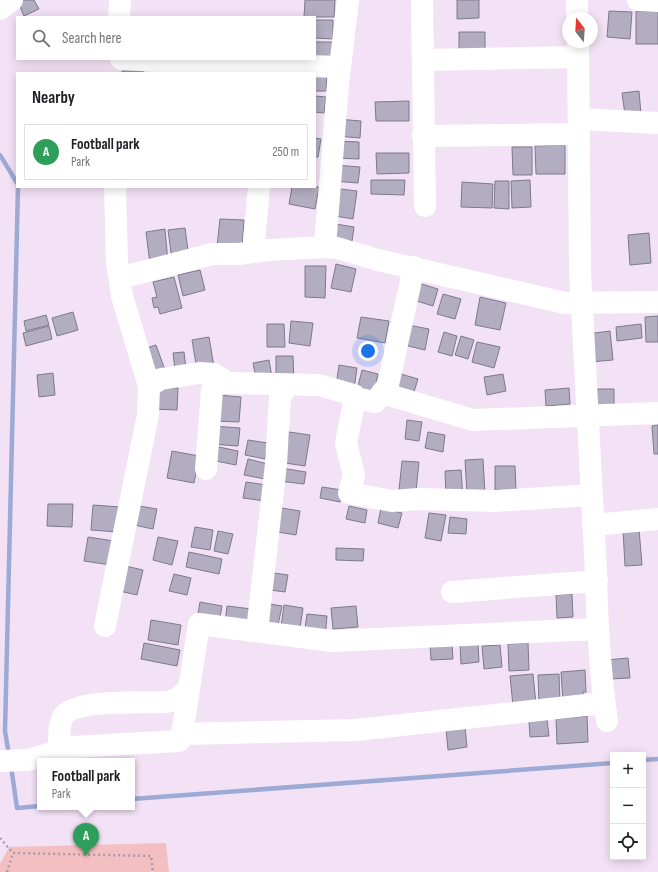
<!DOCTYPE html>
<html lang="en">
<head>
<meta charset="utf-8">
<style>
	:root { --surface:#fff; --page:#f2f2f2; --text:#202124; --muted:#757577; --line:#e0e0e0; --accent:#111827 }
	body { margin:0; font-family:"Sofia Sans Condensed",sans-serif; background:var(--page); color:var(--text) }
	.controls { position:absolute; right:12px; bottom:12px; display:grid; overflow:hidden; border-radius:0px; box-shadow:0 2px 10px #0003 }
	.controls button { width:36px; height:36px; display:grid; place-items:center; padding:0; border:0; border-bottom:1px solid var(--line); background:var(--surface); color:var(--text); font:20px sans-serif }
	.compass { position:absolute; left:562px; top:12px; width:36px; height:36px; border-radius:50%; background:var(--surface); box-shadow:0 2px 10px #0003; rotate:343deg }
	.you { position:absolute; left:368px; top:351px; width:14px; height:14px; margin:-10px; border:3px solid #fff; border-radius:50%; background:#1a73e8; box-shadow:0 0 0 6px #1a73e833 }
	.badge { display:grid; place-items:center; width:26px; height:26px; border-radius:50%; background:var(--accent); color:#fff; font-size:13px; font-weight:700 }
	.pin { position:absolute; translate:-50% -33px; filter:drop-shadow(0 1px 2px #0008) }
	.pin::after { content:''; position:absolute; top:21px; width:14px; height:12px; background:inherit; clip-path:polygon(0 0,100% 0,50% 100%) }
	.popup { position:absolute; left:37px; top:758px; width:98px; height:52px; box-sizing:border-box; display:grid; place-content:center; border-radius:0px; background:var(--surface); filter:drop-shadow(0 1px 3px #0005); font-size:13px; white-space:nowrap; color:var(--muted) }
	.popup b { font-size:15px; color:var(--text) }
	.popup::after { content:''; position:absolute; left:50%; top:100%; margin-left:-8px; border:8px solid transparent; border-top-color:var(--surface) }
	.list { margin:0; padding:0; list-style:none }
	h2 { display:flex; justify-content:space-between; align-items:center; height:52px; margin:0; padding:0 16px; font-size:17px }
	h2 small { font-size:13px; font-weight:400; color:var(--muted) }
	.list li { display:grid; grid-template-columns:26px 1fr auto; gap:12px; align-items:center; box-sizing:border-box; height:56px; margin:0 8px 8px; padding:0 8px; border:1px solid var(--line); border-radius:0px }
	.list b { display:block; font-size:15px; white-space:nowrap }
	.list p { margin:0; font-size:13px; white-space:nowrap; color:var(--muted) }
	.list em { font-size:13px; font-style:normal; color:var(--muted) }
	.icon { flex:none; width:22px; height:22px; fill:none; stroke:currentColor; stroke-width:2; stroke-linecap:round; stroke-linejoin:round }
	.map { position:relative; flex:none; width:658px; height:872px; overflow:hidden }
	.search { position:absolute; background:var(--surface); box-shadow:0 2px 10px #0003; left:16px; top:16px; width:300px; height:44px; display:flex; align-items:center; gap:10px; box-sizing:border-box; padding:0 14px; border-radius:0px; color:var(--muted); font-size:15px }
	.panel { position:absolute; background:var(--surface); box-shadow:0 2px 10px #0003; left:16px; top:72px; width:300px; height:116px; border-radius:0px }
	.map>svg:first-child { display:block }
</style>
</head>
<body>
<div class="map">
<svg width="658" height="872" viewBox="0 0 658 872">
	<rect width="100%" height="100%" fill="#f3e2f5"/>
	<path fill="#f4bfc1" d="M166,843l3,29h-169v-8l9,-17z"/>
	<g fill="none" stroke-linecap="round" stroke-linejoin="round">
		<g stroke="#9caad5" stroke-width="4.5">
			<path d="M0,155l17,28"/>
			<path d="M9,755l-4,-24 13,-544"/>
			<path d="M643,760l15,-1"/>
			<path d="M11,766l6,42 23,-2"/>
			<path d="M132,799l481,-36"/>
		</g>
	</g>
	<g fill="#b2adc1" stroke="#7e798c">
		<path d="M17,0h17l5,9 -15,7z"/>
		<path d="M305,0h30l-1,17h-30z"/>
		<path d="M457,0h22v18l-22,1z"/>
		<path d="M609,11l23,1 -2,27 -23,-2z"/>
		<rect x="636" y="11" width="22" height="33"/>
		<path d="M315,20h18v19l-18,-1z"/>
		<path d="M459,32h26v22l-26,1z"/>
		<path d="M315,42h19v17l-19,-1z"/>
		<path d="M122,71h22l-1,2h-21z"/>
		<path d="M315,73h12l-1,18h-11z"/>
		<path d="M639,91l2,23 -16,1 -3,-22z"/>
		<path d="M315,96l11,1 -2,16 -9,-1z"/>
		<path d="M409,101v20h-33l-1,-19z"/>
		<path d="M337,119l24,2 -1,17 -23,-2z"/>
		<path d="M315,138l6,1 -3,18h-3z"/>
		<path d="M336,141l23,1v17l-23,-1z"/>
		<path d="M565,145v29h-29l-1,-28z"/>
		<path d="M512,147h20v28h-19z"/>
		<path d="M376,153h33v20l-32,1z"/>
		<path d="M335,165l25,2 -2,16 -25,-2z"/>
		<path d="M371,180h34l-1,15 -33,-1z"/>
		<path d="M530,180l1,27 -19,1 -1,-27z"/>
		<path d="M495,181h14v28l-15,-1z"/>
		<path d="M462,182l31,2 -1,24 -31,-1z"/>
		<path d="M292,187h27l-4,22 -26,-5z"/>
		<path d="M333,188l24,3 -4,28 -24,-4z"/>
		<path d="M220,219l24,1 -2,28 -25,-2z"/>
		<path d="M329,223l25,4 -2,14 -25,-3z"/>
		<path d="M185,228l4,30 -17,2 -4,-30z"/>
		<path d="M165,229l3,33 -18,2 -4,-32z"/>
		<path d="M649,233l2,30 -21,2 -2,-30z"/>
		<path d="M336,264l20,5 -5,23 -20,-4z"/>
		<path d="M305,266h21l-1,32 -20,-1z"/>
		<path d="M200,270l5,20 -22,6 -5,-21z"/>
		<path d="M174,277l8,31 -22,6 -2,-7 -4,1 -2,-10 5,-1 -4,-15z"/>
		<path d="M415,282l23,7 -5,17 -23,-7z"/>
		<path d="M443,294l18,5 -6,20 -18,-5z"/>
		<path d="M480,297l26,6 -6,27 -25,-5z"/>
		<path d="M73,312l5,18 -21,6 -5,-18z"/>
		<path d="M46,315l3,10 -23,6 -2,-10z"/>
		<path d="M658,316v26h-12l-1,-25z"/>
		<path d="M361,317l28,4 -4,22 -28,-5z"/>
		<path d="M291,321l22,2 -3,23 -21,-3z"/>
		<path d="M267,324h17l1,23h-18z"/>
		<path d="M641,324l1,14 -25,3 -1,-14z"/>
		<path d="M408,325l21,4 -4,21 -21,-5z"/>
		<path d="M49,326l3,13 -26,7 -3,-13z"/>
		<path d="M610,331l3,29 -23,2 -3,-28z"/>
		<path d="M444,332l13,4 -5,20 -14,-4z"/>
		<path d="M461,336l13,4 -6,19 -13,-4z"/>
		<path d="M209,337l5,30 -17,3 -5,-30z"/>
		<path d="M477,342l23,5 -6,21 -22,-6z"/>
		<path d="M156,345l9,25 -17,6 -8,-26z"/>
		<path d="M184,352l2,17 -11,1 -2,-17z"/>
		<path d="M276,356h17l1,27h-18z"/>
		<path d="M269,360l3,17 -16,2 -3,-16z"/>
		<path d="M339,365l18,3 -3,21 -18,-3z"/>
		<path d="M362,370l16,4 -4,20 -17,-4z"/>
		<path d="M394,372l24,7 -4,13 -24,-7z"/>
		<path d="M53,373l2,22 -16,2 -2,-22z"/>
		<path d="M503,374l3,17 -19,4 -3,-18z"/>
		<path d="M154,387l24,1 -1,22 -24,-1z"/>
		<path d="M569,388l1,16 -24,2 -1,-16z"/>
		<path d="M587,389h27v20l-27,1z"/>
		<path d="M217,395l24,2 -2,25 -24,-1z"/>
		<path d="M407,420l15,2 -3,19 -14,-2z"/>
		<path d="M658,425v29h-4l-2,-28z"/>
		<path d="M213,426l27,2 -2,18 -27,-2z"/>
		<path d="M289,432l21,3 -5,31 -20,-3z"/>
		<path d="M428,432l17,3 -2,17 -18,-4z"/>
		<path d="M248,440l20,3 -3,16 -20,-4z"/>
		<path d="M214,446l24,5 -2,14 -25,-5z"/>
		<path d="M172,451l27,5 -5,27 -27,-5z"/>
		<path d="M248,459l20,5 -3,15 -21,-4z"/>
		<path d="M483,459l2,35 -18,1 -2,-35z"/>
		<path d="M402,461l17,1 -3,29 -17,-1z"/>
		<path d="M495,466h20l1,24h-21z"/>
		<path d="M281,468l25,4 -2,12 -25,-3z"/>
		<path d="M461,470l2,27 -17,1 -1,-27z"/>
		<path d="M246,482l21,3 -2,16 -22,-3z"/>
		<path d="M322,487l20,3 -2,12 -20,-4z"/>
		<path d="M48,504h25l-1,23 -25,-1z"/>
		<path d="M93,505l27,2 -2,25 -27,-2z"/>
		<path d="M133,505l24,4 -4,20 -24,-5z"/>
		<path d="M349,506l18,4 -2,13 -19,-4z"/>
		<path d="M275,507l25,4 -4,24 -25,-4z"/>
		<path d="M381,508l21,5 -4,15 -20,-5z"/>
		<path d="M429,513l17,2 -5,26 -16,-3z"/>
		<path d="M450,517l17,2 -1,15 -18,-1z"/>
		<path d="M195,527l18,3 -3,20 -19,-3z"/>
		<path d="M639,529l3,36 -17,1 -2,-36z"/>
		<path d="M218,531l15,3 -5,20 -14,-3z"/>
		<path d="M88,537l26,4 -3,24 -27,-4z"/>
		<path d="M158,537l20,4 -6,24 -19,-5z"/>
		<path d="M336,548l28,1 -1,12 -27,-1z"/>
		<path d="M189,552l33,7 -3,15 -33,-7z"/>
		<path d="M121,565l22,5 -6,25 -22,-5z"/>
		<path d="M266,572l22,3 -3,17 -22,-3z"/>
		<path d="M174,574l17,4 -4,17 -18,-4z"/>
		<path d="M572,594l1,23 -16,1 -1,-23z"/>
		<path d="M200,602l22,4 -3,17 -22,-4z"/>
		<path d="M264,603l18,3 -5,24 -18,-3z"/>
		<path d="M284,605l19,3 -4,27 -19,-2z"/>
		<path d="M227,606l25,3 -3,18 -24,-3z"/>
		<path d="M356,606l2,21 -25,2 -2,-21z"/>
		<path d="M307,614l20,2 -2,22 -21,-3z"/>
		<path d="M151,620l30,5 -3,20 -30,-5z"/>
		<path d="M144,643l36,7 -3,16 -36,-7z"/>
		<path d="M478,643l1,19 -18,2 -1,-20z"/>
		<path d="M528,643l1,27 -20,1 -1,-27z"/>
		<path d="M452,644l1,15 -22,1 -1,-14z"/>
		<path d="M500,645l2,22 -18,2 -2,-23z"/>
		<path d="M628,658l2,20 -21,1 -2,-19z"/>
		<path d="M585,670l1,22h-3l1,9 -21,2 -2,-31z"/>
		<path d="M533,674l3,30 -23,2 -3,-30z"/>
		<path d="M559,674l1,29 -21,1 -1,-29z"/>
		<path d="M587,716l1,26 -31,2 -1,-25z"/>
		<path d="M547,719l2,17 -19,1 -1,-16z"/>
		<path d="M465,727l2,20 -19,3 -2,-21z"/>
	</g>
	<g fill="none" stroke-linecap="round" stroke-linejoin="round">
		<g stroke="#a89ba9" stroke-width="2.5" stroke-dasharray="2 3" stroke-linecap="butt">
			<path d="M0,838l13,15 138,3 2,16"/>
			<path d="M7,872l6,-19"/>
		</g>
		<g stroke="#fff" stroke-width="22">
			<path d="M422,0l3,206"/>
			<path d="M638,0l20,1"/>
			<path d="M0,9l12,-9"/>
			<path d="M119,17l1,-14"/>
			<path d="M577,18v-18"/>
			<path d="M578,42l2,229 16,302c1,50 4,99 11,148"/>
			<path d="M121,59l126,7 16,3 13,-4 64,2"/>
			<path d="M423,60l155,-3"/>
			<path d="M579,119l79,4"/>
			<path d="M423,136l156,-2"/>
			<path d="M325,247l13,-163 10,-84"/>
			<path d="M253,252l6,-65"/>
			<path d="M120,278l92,-24h27l30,-4 56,-3 12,1 41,12 187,43 93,-1"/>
			<path d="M149,386l12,-7 38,-6 15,1 14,9 91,2 35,10 1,3 20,4 13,-17 26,-118"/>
			<path d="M382,393l91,27 185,-7"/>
			<path d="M355,398l-9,45 8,32 -5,18 43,8 26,-2 77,2 96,-6"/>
			<path d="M206,469l6,-79 11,-10"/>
			<path d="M593,525l65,-6"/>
			<path d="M452,592l145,-11"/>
			<path d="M105,626l43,-211 1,-29 -27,-90 -5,-34 -2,-75"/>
			<path d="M257,631l19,-167 4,-68 9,-11"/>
			<path d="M182,734l174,-4 248,-27"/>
			<path d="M59,752c0,-10 -1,-23 3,-33 7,-21 84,-16 105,-17l10,-3 12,-11"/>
			<path d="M0,761l28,-1 45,-13 106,-6 3,-7 17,-110 133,17 266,-12"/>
		</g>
	</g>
</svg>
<div class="controls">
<button>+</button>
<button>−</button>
<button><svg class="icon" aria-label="locate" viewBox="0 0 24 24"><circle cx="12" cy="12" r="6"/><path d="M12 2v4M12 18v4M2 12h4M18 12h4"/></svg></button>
</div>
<svg class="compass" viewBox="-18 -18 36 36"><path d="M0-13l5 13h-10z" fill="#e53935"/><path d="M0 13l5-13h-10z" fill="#757577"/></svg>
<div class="you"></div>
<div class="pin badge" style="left:86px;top:856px;background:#2e9e5b">A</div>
<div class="popup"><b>Football park</b>Park</div>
<div class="search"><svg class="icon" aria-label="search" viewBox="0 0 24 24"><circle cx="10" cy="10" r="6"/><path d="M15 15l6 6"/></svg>Search here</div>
<section class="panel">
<h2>Nearby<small></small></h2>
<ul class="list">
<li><span class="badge" style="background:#2e9e5b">A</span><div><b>Football park</b><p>Park</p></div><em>250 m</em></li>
</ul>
</section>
</div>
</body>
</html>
